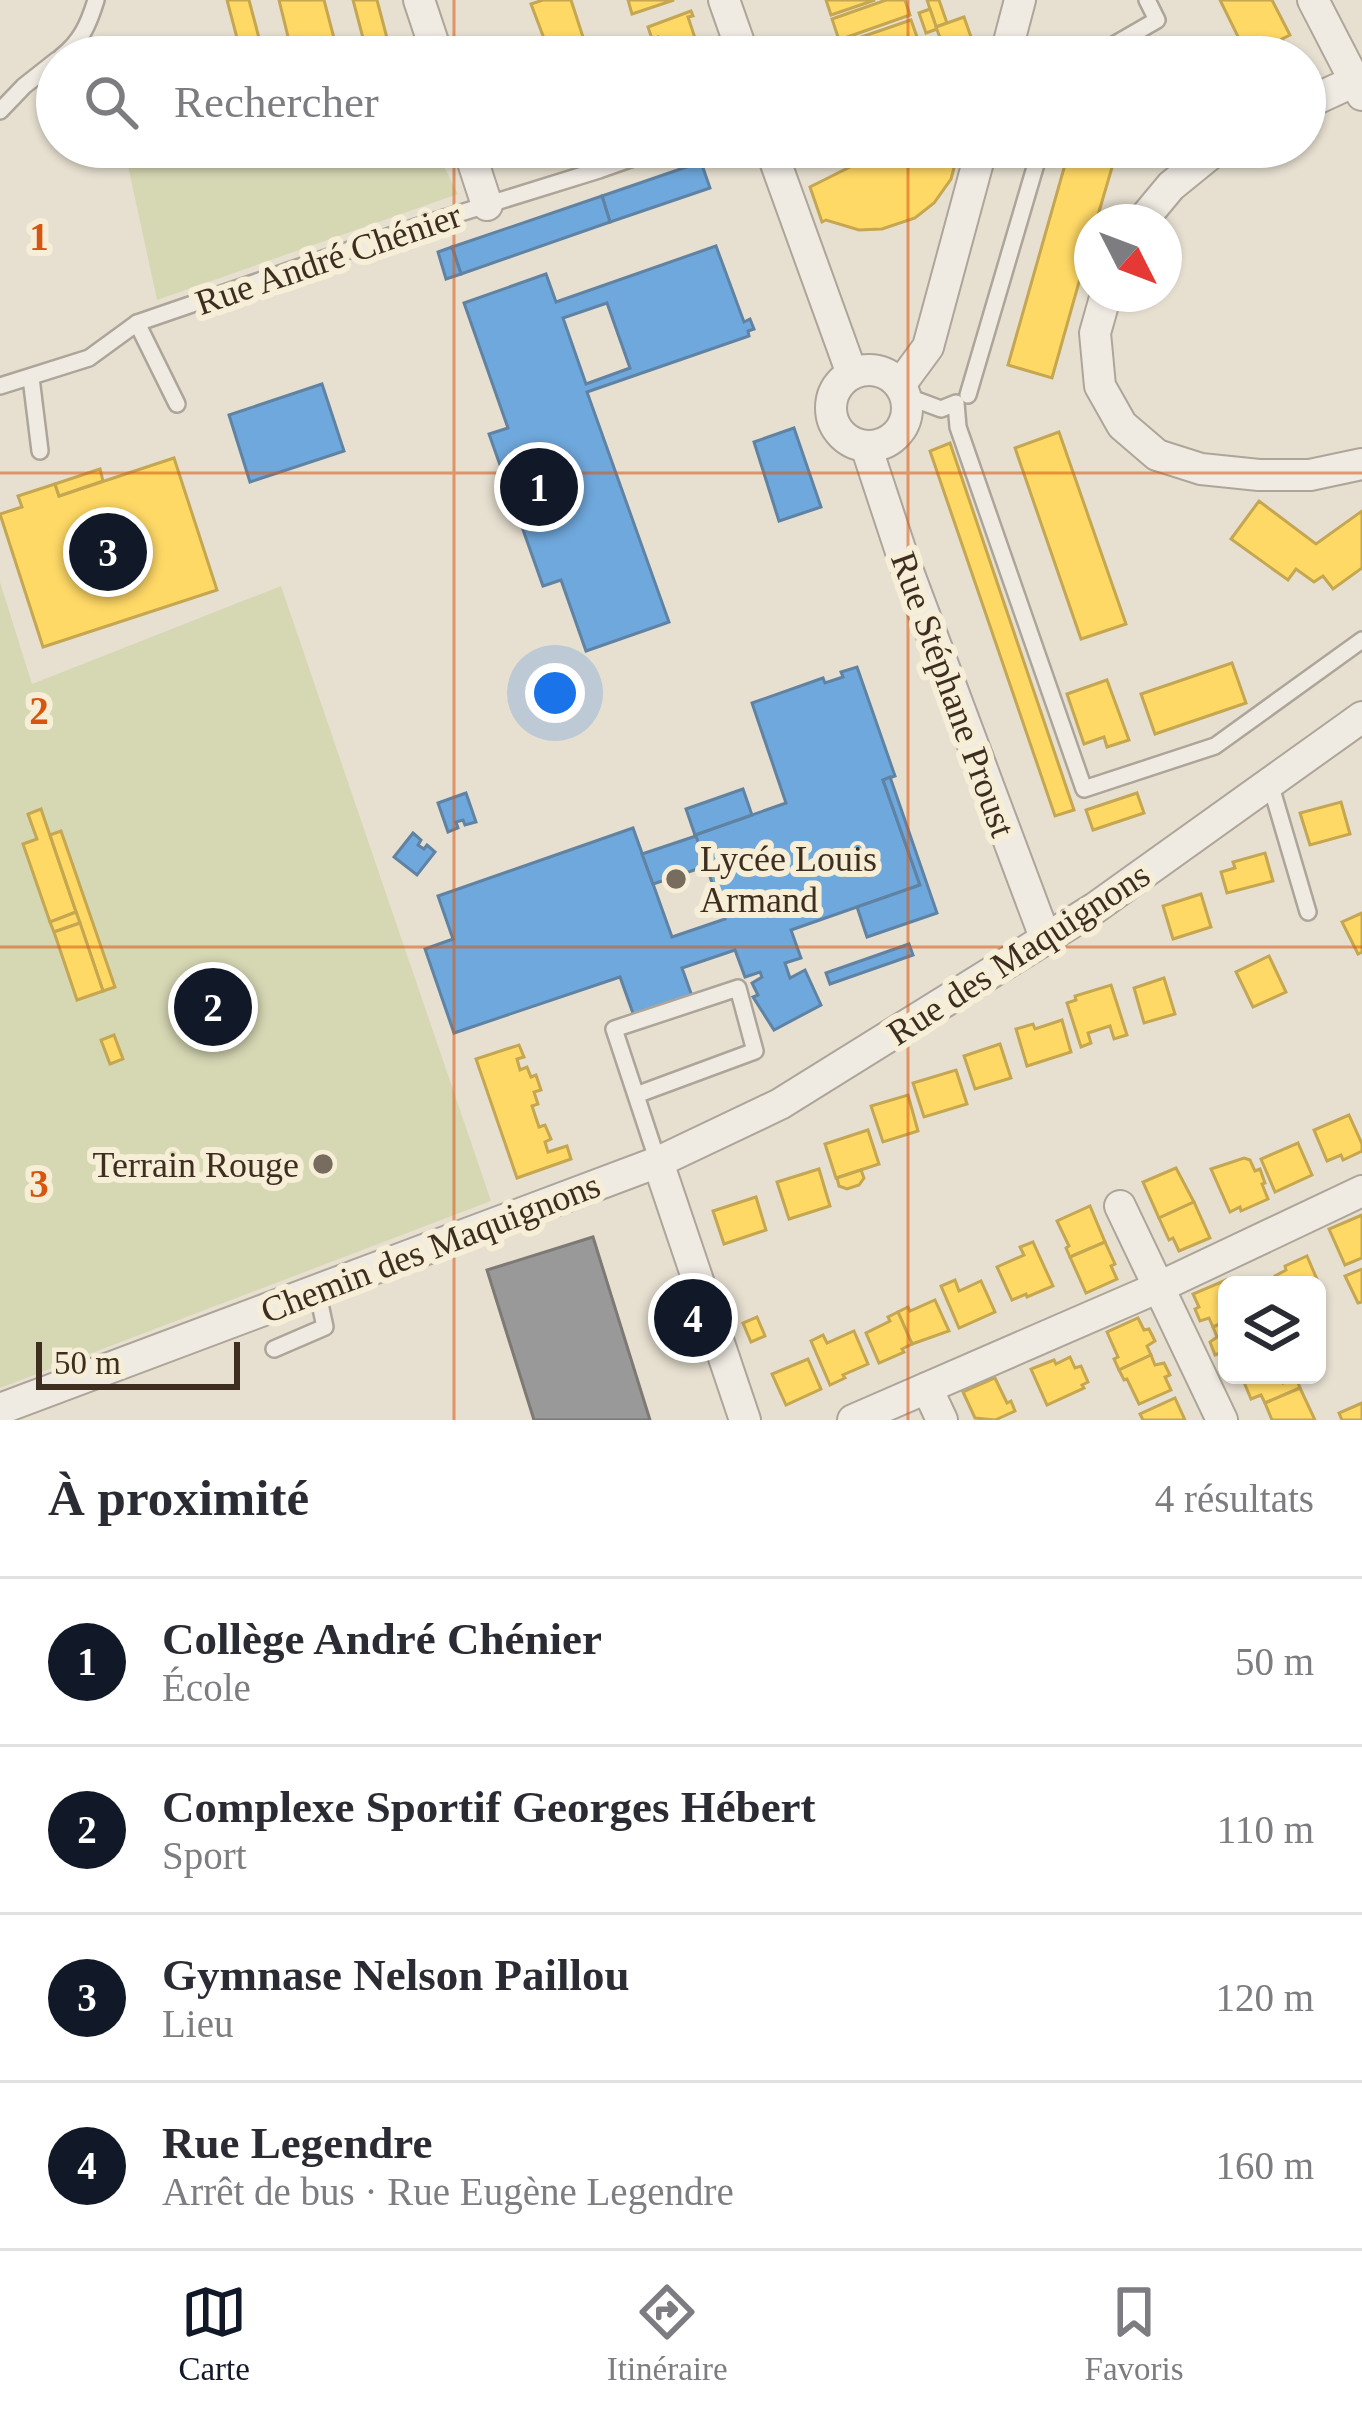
<!DOCTYPE html>
<html lang="fr">
<head>
<meta charset="utf-8">
<style>
	:root { --surface:#fff; --page:#f2f2f3; --text:#2b2b33; --muted:#7c7c81; --line:#e1e1e2; --accent:#111827 }
	body { margin:0; font-family:"Times New Roman",serif; background:var(--page); color:var(--text) }
	.controls { position:absolute; right:36px; bottom:36px; display:grid; overflow:hidden; border-radius:18px; box-shadow:0 3px 9px #0004 }
	.controls button { width:108px; height:108px; display:grid; place-items:center; padding:0; border:0; border-bottom:3px solid var(--line); background:var(--surface); color:var(--text); font:60px sans-serif }
	.compass { position:absolute; left:1074px; top:204px; width:108px; height:108px; border-radius:50%; background:var(--surface); box-shadow:0 3px 9px #0004; rotate:132deg }
	.scale { position:absolute; left:36px; bottom:30px; width:204px; box-sizing:border-box; padding-left:12px; border:6px solid #3d2e20; border-top:0; font-size:33px; line-height:42px; white-space:nowrap; color:#3d2e20; -webkit-text-stroke:9px #f7eed8; paint-order:stroke }
	.you { position:absolute; left:555px; top:693px; width:42px; height:42px; margin:-30px; border:9px solid #fff; border-radius:50%; background:#1a73e8; box-shadow:0 0 0 18px #1a73e833 }
	.badge { display:grid; place-items:center; width:78px; height:78px; border-radius:50%; background:var(--accent); color:#fff; font-size:39px; font-weight:700 }
	.pin { position:absolute; translate:-50% -50%; border:6px solid #fff; box-shadow:0 3px 12px #0006 }
	.list { margin:0; padding:0; list-style:none }
	h2 { display:flex; justify-content:space-between; align-items:center; height:156px; margin:0; padding:0 48px; font-size:51px }
	h2 small { font-size:39px; font-weight:400; color:var(--muted) }
	.list li { display:grid; grid-template-columns:78px 1fr auto; gap:36px; align-items:center; box-sizing:border-box; height:168px; padding:0 48px; border-top:3px solid var(--line) }
	.list b { display:block; font-size:45px; white-space:nowrap }
	.list p { margin:0; font-size:39px; white-space:nowrap; color:var(--muted) }
	.list em { font-size:39px; font-style:normal; color:var(--muted) }
	.icon { flex:none; width:66px; height:66px; fill:none; stroke:currentColor; stroke-width:2; stroke-linecap:round; stroke-linejoin:round }
	.map { position:relative; flex:none; width:1362px; height:1420px; overflow:hidden }
	.search { position:absolute; background:var(--surface); box-shadow:0 3px 9px #0004; left:36px; right:36px; top:36px; height:132px; display:flex; align-items:center; gap:30px; box-sizing:border-box; padding:0 42px; border-radius:66px; color:var(--muted); font-size:45px }
	.sheet { height:828px; background:var(--surface) }
	nav { display:flex; justify-content:space-around; align-items:center; box-sizing:border-box; height:168px; border-top:3px solid var(--line); background:var(--surface); font-size:33px; color:var(--muted) }
	nav a { display:grid; justify-items:center; gap:6px }
	nav .on { color:var(--accent) }
	.map>svg:first-child { display:block }
</style>
</head>
<body>
<div class="map">
<svg width="1362" height="1420" viewBox="0 0 1362 1420">
	<rect width="100%" height="100%" fill="#e7e0d1"/>
	<g fill="#d6d7b3">
		<path d="M143,147h291l24,47 -301,106 -32,-148z"/>
		<path d="M0,582l32,102 249,-98 210,615 -491,187z"/>
	</g>
	<g fill="#ffd966" stroke="#c5a651" stroke-width="3">
		<path d="M227,0h22l15,57h-22z"/>
		<path d="M279,0h45l15,57h-46z"/>
		<path d="M353,0h24l15,57h-24z"/>
		<path d="M543,0h28l12,37 -35,12 -17,-45z"/>
		<path d="M628,0h46l-42,14z"/>
		<path d="M826,0h49l-44,15z"/>
		<path d="M886,0h19l5,15 -71,25 -7,-21z"/>
		<path d="M927,0h12l8,23 -11,4z"/>
		<path d="M1220,0h52l18,35 -8,4 10,18h-44z"/>
		<path d="M930,9l7,20 -11,4 -7,-20z"/>
		<path d="M691,11l2,5 -5,1 11,33 -21,7h-13l-7,-20 -6,2 -4,-12z"/>
		<path d="M964,17l13,37 -30,3 -11,-30z"/>
		<path d="M911,20l11,31 -17,6h-60l-4,-13z"/>
		<path d="M890,147h66l-4,4 2,4 4,-2 -7,26 -17,24 -19,15 -33,11 -23,1 -33,-10 -4,2 -12,-35z"/>
		<path d="M1070,147h48l-22,75h-4v14l-40,142 -44,-13z"/>
		<path d="M1059,432l67,192 -45,15 -66,-191z"/>
		<path d="M950,443l124,367 -19,6 -125,-365z"/>
		<path d="M174,458l43,132 -174,57 -43,-133 22,-7 -4,-11 37,-12 4,12z"/>
		<path d="M100,469l3,12 -44,15 -4,-12z"/>
		<path d="M1259,501l57,43 46,-33v57l-29,21 -10,-13 -9,6 -18,-13 -8,11 -57,-41z"/>
		<path d="M1232,663l14,40 -91,31 -14,-40z"/>
		<path d="M1107,680l22,60 -22,7 -3,-10 -20,7 -17,-50z"/>
		<path d="M1137,793l7,20 -51,17 -7,-20z"/>
		<path d="M1341,802l9,32 -40,11 -10,-32z"/>
		<path d="M41,809l35,103 -26,10 -27,-78 14,-5 -9,-25z"/>
		<path d="M61,831l54,156 -12,4 -53,-156z"/>
		<path d="M1265,853l8,28 -46,12 -6,-21 14,-4 -2,-6z"/>
		<path d="M1201,894l10,33 -38,12 -10,-33z"/>
		<path d="M76,912l4,11 -26,9 -4,-10z"/>
		<path d="M1362,913v39l-4,2 -16,-32z"/>
		<path d="M80,923l23,68 -26,9 -23,-68z"/>
		<path d="M1269,956l17,36 -33,15 -17,-35z"/>
		<path d="M1164,978l11,36 -31,9 -10,-35z"/>
		<path d="M1111,985l16,50 -13,4 -4,-13 -22,7 3,10 -10,4 -14,-44 9,-3 -1,-4z"/>
		<path d="M1062,1020l9,32 -44,14 -11,-37 17,-5 2,5z"/>
		<path d="M114,1035l9,24 -13,5 -9,-24z"/>
		<path d="M1000,1044l11,34 -36,11 -11,-33z"/>
		<path d="M519,1045l5,12 -7,2 3,11 7,-3 4,10 5,-2 5,15 -7,2 4,12 -6,2 7,21 6,-2 6,14 -6,3 3,10 19,-6 4,13 -54,19 -41,-119z"/>
		<path d="M956,1070l11,34 -43,13 -11,-34z"/>
		<path d="M908,1095l10,36 -35,11 -12,-36z"/>
		<path d="M1349,1115l13,29v7l-19,9 -2,-5 -14,6 -13,-31z"/>
		<path d="M868,1130l11,34 -43,14 -11,-34z"/>
		<path d="M1298,1143l14,32 -37,17 -14,-33z"/>
		<path d="M1244,1158l6,2 5,11 5,-2 5,14 -3,1 6,15 -27,12 -1,-4 -10,5 -19,-43z"/>
		<path d="M1176,1168l18,34 -35,16 -16,-36z"/>
		<path d="M819,1169l11,37 -41,13 -12,-37z"/>
		<path d="M861,1170l3,8 -5,7 -12,4 -8,-3 -2,-8z"/>
		<path d="M756,1197l10,33 -42,14 -11,-33z"/>
		<path d="M1194,1202l16,36 -31,13 -6,-13 -4,2 -10,-22z"/>
		<path d="M1090,1206l15,36 -35,15 -4,-9 3,-2 -12,-25z"/>
		<path d="M1362,1215v43l-17,7 -16,-36z"/>
		<path d="M1033,1242l20,44 -26,11 -1,-3 -14,6 -15,-33 27,-12 -4,-8z"/>
		<path d="M1105,1242l10,22 -4,2 6,13 -31,14 -16,-36z"/>
		<path d="M1307,1256l15,35 -5,3v-9h-39l-3,-9 11,-6 -1,-4z"/>
		<path d="M1362,1269v33l-4,1 -13,-27z"/>
		<path d="M955,1280l4,11 22,-10 14,31 -36,16 -18,-42z"/>
		<path d="M1226,1280l2,5 -1,36 -14,6 -4,-9 -9,3 -5,-12 4,-2 -6,-13z"/>
		<path d="M935,1300l14,31 -37,13 -14,-32 10,-5 2,4z"/>
		<path d="M898,1312l14,32 -10,5 2,3 -25,11 -13,-30 24,-12 -2,-4z"/>
		<path d="M757,1317l8,19 -14,6 -8,-19z"/>
		<path d="M1138,1318l6,12 5,-1 6,12 -8,5 4,9 -32,15 -5,-11 4,-2 -11,-25z"/>
		<path d="M1227,1321v44l-2,1 -5,-13 -5,2 -5,-13 7,-5 -4,-10z"/>
		<path d="M854,1331l14,33 -25,11 2,3 -15,7 -19,-44 12,-6 4,8z"/>
		<path d="M1151,1355l4,10 9,-2 6,12 -5,2 6,13 -32,14 -12,-25 -3,1 -5,-10z"/>
		<path d="M1070,1357l5,11 6,-2 7,16 -6,3 2,3 -37,17 -16,-36 23,-9 2,4z"/>
		<path d="M808,1359l13,30 -35,16 -14,-31z"/>
		<path d="M1241,1375h38l4,8 13,-6 4,11 -35,15 -4,-8 -10,4z"/>
		<path d="M995,1378l12,25 4,-2 4,10 -20,9 -20,-2 -12,-26z"/>
		<path d="M1300,1388l15,32h-43l-7,-17z"/>
		<path d="M1175,1398l10,22h-42l-3,-6z"/>
		<path d="M1362,1403v17h-20l-3,-7z"/>
	</g>
	<g fill="#6fa8dc" stroke="#6083a4" stroke-width="3" fill-rule="evenodd">
		<path d="M701,162l9,26 -100,34 -8,-26z"/>
		<path d="M602,196l8,26 -149,52 -9,-27z"/>
		<path d="M716,246l28,76 6,-3 4,10 -6,2 1,5 -162,56 82,230 -83,29 -25,-71 -18,6 -54,-152 19,-6 -44,-125 82,-29 10,28zM607,303l23,65 -44,16 -23,-66z"/>
		<path d="M452,247l9,27 -15,5 -8,-27z"/>
		<path d="M322,384l22,67 -94,31 -21,-67z"/>
		<path d="M794,428l27,79 -42,14 -25,-79z"/>
		<path d="M857,667l38,109 -12,4 37,105 -129,45 10,28 -16,5 5,15 15,-8 16,35 -47,25 -21,-33 5,-2 -6,-12 10,-6 -2,-5 -15,5 -10,-27 -53,18 10,28 -58,20 -14,-39 -166,56 -29,-84 28,-10 -15,-43 195,-68 39,109 53,-18 -30,-84 91,-32 -34,-100 71,-25 2,5 18,-6 -2,-5z"/>
		<path d="M890,777l47,136 -70,24 -10,-30 63,-22 -37,-105z"/>
		<path d="M743,789l9,26 -57,20 -9,-26z"/>
		<path d="M466,793l10,29 -11,3 -2,-5 -7,2 2,6 -10,4 -10,-29z"/>
		<path d="M413,833l8,7 -3,5 6,4 3,-4 8,7 -18,23 -23,-18z"/>
		<path d="M696,836l10,30 -53,18 -11,-30z"/>
		<path d="M909,944l4,11 -83,29 -4,-11z"/>
	</g>
	<path fill="#999" stroke="#7d7975" stroke-width="3" d="M593,1237l57,183h-116l-47,-150z"/>
	<g fill="none" stroke-linecap="round" stroke-linejoin="round">
		<g stroke="#ada599" stroke-width="20">
			<g id="lane">
				<path d="M61,57c20,-15 28,-34 35,-57"/>
				<path d="M1093,57l64,-37 -10,-20"/>
				<path d="M0,111l24,-25 33,-26"/>
				<path d="M137,323l40,81"/>
				<path d="M31,378l9,73"/>
				<path d="M0,386l89,-28 48,-35 288,-99 174,-54 65,-23"/>
				<path d="M968,395l73,-248"/>
				<path d="M906,396l35,13 15,-6 2,24 126,362 131,-43 147,-106"/>
				<path d="M1270,783l38,129"/>
				<path d="M636,1095l119,-44 -17,-63 -124,41 44,133"/>
				<path d="M274,1349l51,-22 -8,-37"/>
			</g>
		</g>
		<g stroke="#ada599" stroke-width="34">
			<g id="street">
				<path d="M419,0l19,57"/>
				<path d="M724,0l20,57"/>
				<path d="M1313,0l49,95"/>
				<path d="M1005,57l15,-57"/>
				<path d="M1305,104l50,-23h7"/>
				<path d="M468,147l19,58"/>
				<path d="M770,147l82,227"/>
				<path d="M1141,222l30,-36 48,-39"/>
				<path d="M1106,294l-11,39 5,53 22,39 35,30 44,14 58,6h51l52,-11"/>
				<circle cx="869" cy="408" r="38"/>
				<path d="M900,385l28,-38 54,-200"/>
				<path d="M866,446l37,112 143,382"/>
				<path d="M658,1162l87,258"/>
				<path d="M1120,1206l102,214"/>
				<path d="M927,1388l15,32"/>
				<path d="M0,1409l658,-247 122,-58 315,-196 267,-191"/>
				<path d="M853,1420l304,-132 205,-97"/>
			</g>
		</g>
		<use href="#lane" stroke="#efebe3" stroke-width="15"/>
		<use href="#street" stroke="#efebe3" stroke-width="30"/>
	</g>
	<path fill="none" stroke="#d7550e" stroke-width="3" stroke-opacity="0.55" d="M454,0v57M908,0v57M454,147v1273M908,147v1273M0,473h1362M0,947h1362"/>
	<g fill="#786c5e" stroke="#f7eed8" stroke-width="4.5">
		<circle cx="676" cy="879" r="12"/>
		<circle cx="323" cy="1164" r="12"/>
	</g>
	<g text-anchor="middle" stroke-width="12" stroke-linejoin="round" paint-order="stroke">
		<g font-size="36" fill="#3d2e20" stroke="#f7eed8">
			<text transform="translate(328 258) rotate(-19)" y="13">Rue André Chénier</text>
			<text transform="translate(954 694) rotate(70)" y="13">Rue Stéphane Proust</text>
			<text transform="translate(1018 953) rotate(-33)" y="13">Rue des Maquignons</text>
			<text transform="translate(430 1247) rotate(-21)" y="13">Chemin des Maquignons</text>
		</g>
		<g font-size="36" fill="#3d2e20" stroke="#f7eed8" text-anchor="start">
			<text x="700" y="871">Lycée Louis<tspan x="700" dy="41">Armand</tspan></text>
			<text x="299" y="1177" text-anchor="end">Terrain Rouge</text>
		</g>
	</g>
	<g font-size="39" text-anchor="middle" font-weight="bold" fill="#d7550e" stroke="#f7eed8" stroke-width="12" stroke-linejoin="round" paint-order="stroke">
		<text x="39" y="250">1</text>
		<text x="39" y="724">2</text>
		<text x="39" y="1197">3</text>
	</g>
</svg>
<div class="controls">
<button><svg class="icon" aria-label="layers" viewBox="0 0 24 24"><path d="M12 4l9 5-9 5-9-5zM3 14l9 5 9-5"/></svg></button>
</div>
<svg class="compass" viewBox="-18 -18 36 36"><path d="M0-13l5 13h-10z" fill="#e53935"/><path d="M0 13l5-13h-10z" fill="#7c7c81"/></svg>
<div class="scale">50 m</div>
<div class="you"></div>
<div class="pin badge" style="left:539px;top:487px">1</div>
<div class="pin badge" style="left:213px;top:1007px">2</div>
<div class="pin badge" style="left:108px;top:552px">3</div>
<div class="pin badge" style="left:693px;top:1318px">4</div>
<div class="search"><svg class="icon" aria-label="search" viewBox="0 0 24 24"><circle cx="10" cy="10" r="6"/><path d="M15 15l6 6"/></svg>Rechercher</div>
</div>
<section class="sheet">
<h2>À proximité<small>4 résultats</small></h2>
<ul class="list">
<li><span class="badge">1</span><div><b>Collège André Chénier</b><p>École</p></div><em>50 m</em></li>
<li><span class="badge">2</span><div><b>Complexe Sportif Georges Hébert</b><p>Sport</p></div><em>110 m</em></li>
<li><span class="badge">3</span><div><b>Gymnase Nelson Paillou</b><p>Lieu</p></div><em>120 m</em></li>
<li><span class="badge">4</span><div><b>Rue Legendre</b><p>Arrêt de bus · Rue Eugène Legendre</p></div><em>160 m</em></li>
</ul>
</section>
<nav>
<a class="on"><svg class="icon" aria-label="map" viewBox="0 0 24 24"><path d="M3 6l6-2 6 2 6-2v14l-6 2-6-2-6 2zM9 4v14M15 6v14"/></svg>Carte</a>
<a><svg class="icon" aria-label="directions" viewBox="0 0 24 24"><path d="M12 3l9 9-9 9-9-9zM9 14v-3h6M13 9l2 2-2 2"/></svg>Itinéraire</a>
<a><svg class="icon" aria-label="saved" viewBox="0 0 24 24"><path d="M7 4h10v16l-5-4-5 4z"/></svg>Favoris</a>
</nav>
</body>
</html>
